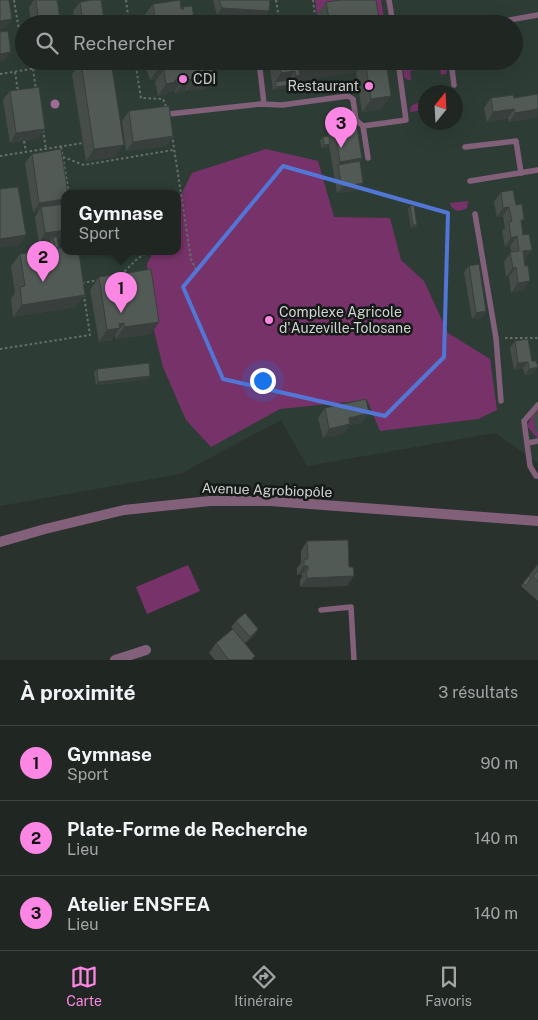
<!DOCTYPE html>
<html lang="fr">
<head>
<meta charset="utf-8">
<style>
	:root { --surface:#202622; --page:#282e2a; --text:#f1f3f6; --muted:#a2a5a5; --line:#3d4340; --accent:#fc86e3 }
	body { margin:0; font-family:"Public Sans",sans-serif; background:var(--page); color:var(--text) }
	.compass { position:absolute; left:418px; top:85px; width:45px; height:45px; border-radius:50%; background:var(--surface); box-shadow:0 5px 20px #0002; rotate:18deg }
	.you { position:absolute; left:262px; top:380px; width:18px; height:18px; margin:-12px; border:4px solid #fff; border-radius:50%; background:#1a73e8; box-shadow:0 0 0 8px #1a73e833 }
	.badge { display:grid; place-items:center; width:32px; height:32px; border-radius:50%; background:var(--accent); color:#111; font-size:16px; font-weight:700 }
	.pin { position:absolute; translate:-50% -41px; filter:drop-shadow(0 1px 2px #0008) }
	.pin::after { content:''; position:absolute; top:26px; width:18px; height:15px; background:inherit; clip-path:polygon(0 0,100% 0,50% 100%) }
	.popup { position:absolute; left:61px; top:190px; width:120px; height:65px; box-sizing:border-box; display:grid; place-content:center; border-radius:10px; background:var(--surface); filter:drop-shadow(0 1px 4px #0005); font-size:16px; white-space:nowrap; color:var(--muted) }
	.popup b { font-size:19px; color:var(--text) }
	.popup::after { content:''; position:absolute; left:50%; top:100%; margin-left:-10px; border:10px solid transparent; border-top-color:var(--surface) }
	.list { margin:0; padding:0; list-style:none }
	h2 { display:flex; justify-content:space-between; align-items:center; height:65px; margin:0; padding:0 20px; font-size:21px }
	h2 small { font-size:16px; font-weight:400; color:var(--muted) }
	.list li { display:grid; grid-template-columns:32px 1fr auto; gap:15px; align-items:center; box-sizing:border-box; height:75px; padding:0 20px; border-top:1px solid var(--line) }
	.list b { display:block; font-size:19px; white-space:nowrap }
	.list p { margin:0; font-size:16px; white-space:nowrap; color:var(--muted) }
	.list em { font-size:16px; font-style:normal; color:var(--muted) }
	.icon { flex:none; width:28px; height:28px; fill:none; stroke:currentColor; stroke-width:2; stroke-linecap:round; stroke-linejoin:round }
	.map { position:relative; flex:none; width:538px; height:660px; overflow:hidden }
	.search { position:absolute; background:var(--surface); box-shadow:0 5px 20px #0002; left:15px; right:15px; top:15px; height:55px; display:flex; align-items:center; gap:12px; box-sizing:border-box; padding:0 18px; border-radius:28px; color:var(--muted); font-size:19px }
	.sheet { height:290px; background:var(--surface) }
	nav { display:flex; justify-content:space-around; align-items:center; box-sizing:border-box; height:70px; border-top:1px solid var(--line); background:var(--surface); font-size:14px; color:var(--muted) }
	nav a { display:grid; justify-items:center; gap:2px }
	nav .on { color:var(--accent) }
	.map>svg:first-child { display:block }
</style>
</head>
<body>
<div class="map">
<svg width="538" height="660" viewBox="0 0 538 660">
	<rect width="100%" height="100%" fill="#2a322e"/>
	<path fill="#2d3d35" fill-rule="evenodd" d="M0,0h538v463l-43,-30 -188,33 -26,-46 -101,54 -180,32zM24,24h490v37h-490zM426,92h30v30h-30zM65,194h112v58h-112z"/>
	<g fill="#773369">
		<path d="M315,0h66l4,24h-16l-3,-17 -49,8z"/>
		<path d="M402,61h44l1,9 -1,4 -5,1 -1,-8 -30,4 1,9h-3l-4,-3z"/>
		<path d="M421,103l4,3v4l-15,2c0,-7 4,-9 11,-9z"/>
		<path d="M266,149l52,12 16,56 56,1 11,42 23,21 24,52 42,26 7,51 -19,9 -98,12 -13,-31 -87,9 -69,38 -25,-27 -23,-53 -13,-53 -3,-50 6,-12h24v-49l15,-30z"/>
		<path d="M468,201l-1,7c-7,4 -15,4 -17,-5z"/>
		<path d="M538,403v36l-11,-13z"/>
		<path d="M188,565l12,26 -53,23 -11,-27z"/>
	</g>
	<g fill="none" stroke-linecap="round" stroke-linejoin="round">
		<g stroke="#676d6a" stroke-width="2" stroke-dasharray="2.5 2.5" stroke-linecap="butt">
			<path d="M14,0l10,60"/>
			<path d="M126,0l3,24"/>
			<path d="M276,0l4,24"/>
			<path d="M313,0l3,24"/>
			<path d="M135,61l6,37 22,1 3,7"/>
			<path d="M33,69l3,20"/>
			<path d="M15,72l3,19"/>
			<path d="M0,74l81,-13"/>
			<path d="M43,130l3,19"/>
			<path d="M172,135l19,124 6,13"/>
			<path d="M24,141l2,11"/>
			<path d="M61,147l8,47"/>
			<path d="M0,156l83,-13"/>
			<path d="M63,157l21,8 89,-15"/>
			<path d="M121,275l16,-16 11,-7"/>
			<path d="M82,283l17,-3"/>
			<path d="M505,338h33"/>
			<path d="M0,349l90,-14 -6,-39"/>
		</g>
		<g stroke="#83607a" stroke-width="5.5">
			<path d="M389,0l4,24"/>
			<path d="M487,24l51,-9"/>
			<path d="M259,61l5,43"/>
			<path d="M451,61l3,24"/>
			<path d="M169,114l91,-10 22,1 66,-9 5,3 3,21 7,6 43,-6 -8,-59"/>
			<path d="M363,126l5,32"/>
			<path d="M465,147l51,-6 5,32"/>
			<path d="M470,181l68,-11"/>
			<path d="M475,214l21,124 5,63"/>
			<path d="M538,405l-14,16 6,45 6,10h2"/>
			<path d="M528,443l10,-2"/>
			<path d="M321,610l30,-3 3,53"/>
		</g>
		<g stroke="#83607a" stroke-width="10">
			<path d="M0,542l45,-13 79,-19 86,-9h60l268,20"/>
			<path d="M115,660l31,-10"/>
		</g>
	</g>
	<g fill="#9f6a94">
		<circle cx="316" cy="88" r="4.5"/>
		<circle cx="55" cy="104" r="4.5"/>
	</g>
	<g fill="#464d49">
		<path d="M34,0h2l25,24h-30l-2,-17z"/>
		<path d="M213,0h57l-1,11 -4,6 -48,-2z"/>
		<path d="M80,2l25,22h-30l-2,-13z"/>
		<path d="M326,2l54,22h-66l2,-4h2l-1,-5z"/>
		<path d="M153,4l28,5 2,-2 12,17h-50l-1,-8z"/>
		<path d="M144,61h68l3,15 -9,12 -9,2 -1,-2 -1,2 -9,1v-1l-2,2 -9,1v-2l-7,1 -1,2 -9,2 -3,-14 2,-3 -7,1z"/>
		<path d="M269,61h117l-4,48 -20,3 -6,-40 -61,10 -3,5 -19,3z"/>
		<path d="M81,62l34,95 -29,4 -14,-87z"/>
		<path d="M10,91l29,47 -29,5 -7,-43z"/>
		<path d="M538,94v23l-29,5 -1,-4 -21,4 -3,-14 7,-10h23z"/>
		<path d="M129,111l44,25 -7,10 -40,5 -4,-30z"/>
		<path d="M333,119l29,39 -2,3 3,22 -4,7 -22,3 -8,-48 -1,2 -6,1 -2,-8 3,-3 5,-1 -1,-7z"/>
		<path d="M32,154l33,40 -8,45 2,9 17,59 -63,10 -2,-18 4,-6 -4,-27 9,-12 32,-5 -2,-8 -11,2 -4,-26 3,-5h-5l-8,-49z"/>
		<path d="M501,192l15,13 5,18 4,36h-1v31l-13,3 -2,-16h-3l-2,-15 7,-10 -1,-6 -5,1 -3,-16 3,-3 -2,-12 -6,1 -3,-15z"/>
		<path d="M410,206l7,19 -2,3h-4l-3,-19z"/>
		<path d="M469,266l17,45 -4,7 -10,1 -8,-47z"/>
		<path d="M116,275l35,59 -35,5 -1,-4 -4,5 -12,2 -9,-52 9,-13 14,2z"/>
		<path d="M528,339l5,35 -8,1 -2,-7 -9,2 -4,-22 5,-7z"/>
		<path d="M97,369l51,10 -52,6 -2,-13z"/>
		<path d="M325,408l44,5 -7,10 -13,2 -6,9 -20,4 -5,-20z"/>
		<path d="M538,409v22l-3,1 -2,-16z"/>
		<path d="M307,541l40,45 -47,1v-7l2,-3v-2h-5v-7l4,-5v-12z"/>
		<path d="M538,564v37l-17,-15z"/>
		<path d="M236,621l22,8 -4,7 -9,7 -11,-13 21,26 -2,3v1h-38l-6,-7 7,-10 17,-14 -2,-2z"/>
	</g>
	<g fill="#393f3c">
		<path d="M222,8l47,3 -4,6 -48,-2z"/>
		<path d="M12,19l-7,9 -5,1v-8z"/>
		<path d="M11,52l-7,9 -4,1v-8z"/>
		<path d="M357,61h7l-8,11 -61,10 -3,5 -19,3 3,-3 13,-2 10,-15z"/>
		<path d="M170,66l-5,8 -1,-5 -7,10 -7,1 9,-12z"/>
		<path d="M295,71l-9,12 -11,-1 6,-9z"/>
		<path d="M203,76h2l-10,14 -9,1 9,-12z"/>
		<path d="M215,76l-9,12 -9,2 9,-13z"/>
		<path d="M195,77l-11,15 -9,1 9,-12z"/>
		<path d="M184,79l-9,12 -7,1 -1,2 -9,2 8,-12 9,-4z"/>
		<path d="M391,96l-9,13 -20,3 9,-13z"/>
		<path d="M514,109l-6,9 -21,4 6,-10z"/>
		<path d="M538,109v8l-29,5 6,-9z"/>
		<path d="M45,129l-6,9 -29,5 6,-10z"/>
		<path d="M173,136l-7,10 -40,5 7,-9z"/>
		<path d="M330,144l-2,3 -6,1 2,-3z"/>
		<path d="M124,145l-9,12 -29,4 8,-12z"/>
		<path d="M362,158l-7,9 -17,-2 2,-3z"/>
		<path d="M363,183l-4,7 -22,3 5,-6z"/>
		<path d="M65,199v5l-24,3 -3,5h-5l6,-9z"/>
		<path d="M509,207l-6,9 -6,1 6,-9z"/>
		<path d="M413,225h4l-2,3h-4z"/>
		<path d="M65,230v8l-12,2v-3l-3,4 -11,2 6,-10z"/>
		<path d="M26,235l-7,10 -19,3v-9z"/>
		<path d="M517,236l-7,10 -5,1 6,-9z"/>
		<path d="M532,250l-7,9 -9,1 7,-9z"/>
		<path d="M516,267l-7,10h-3l7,-9z"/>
		<path d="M530,281l-6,9 -13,3 7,-10z"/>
		<path d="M85,295l-9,12 -63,10 9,-12z"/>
		<path d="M486,311l-4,7 -10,1 4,-6z"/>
		<path d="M159,322l-8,12 -35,5 8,-12z"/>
		<path d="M124,323l-13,17 -12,2 8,-12 12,-6z"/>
		<path d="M528,362l-5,6 -9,2 4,-7z"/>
		<path d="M538,367l-5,7 -8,1 4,-6z"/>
		<path d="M150,376l-2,3 -52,6 2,-3z"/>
		<path d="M369,413l-7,10 -13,2 -6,9 -20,4 6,-9 20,-11z"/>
		<path d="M304,566h4l-6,9h-5z"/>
		<path d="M354,576l-7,10 -47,1 7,-9z"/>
		<path d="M258,629l-4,7 -9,7 5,-6z"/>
	</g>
	<g fill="#515a55" stroke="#393f3c">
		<path d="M0,0h9l3,19 -12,2z"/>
		<path d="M36,0h21l4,24h-22z"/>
		<path d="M92,0h9l4,24h-26l4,-1 -3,-21z"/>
		<path d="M180,0l1,9h3l-1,-2 9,-1 3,18h-39l-3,-20z"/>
		<path d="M219,0h51l-1,11 -47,-3z"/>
		<path d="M341,0h35l4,24h-63l-1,-4 13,-1 -3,-17z"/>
		<path d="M8,31l3,21 -11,2v-22z"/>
		<path d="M111,61l13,84 -30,4 -13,-87z"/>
		<path d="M156,61h56l3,15 -9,1 -1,-1h-2v2l-8,1v-2l-2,1v1l-9,2v-2l-9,1v2l-9,2 -2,-15 7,-1 -1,-2 -11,2z"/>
		<path d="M280,61h77l-58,9 1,5 -4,1 -1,-5 -14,2z"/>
		<path d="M365,61h21l5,35 -20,3z"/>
		<path d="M288,80l1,5 -13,2 -1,-5z"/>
		<path d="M39,87l6,42 -29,4 -6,-42z"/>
		<path d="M538,94v15l-23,4 -1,-4 -21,3 -2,-14 22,-3 1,3z"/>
		<path d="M169,106l4,30 -40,6 -4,-31z"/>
		<path d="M355,116l7,42 -22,4 -7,-43z"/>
		<path d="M329,136l1,8 -6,1 -1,-8z"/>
		<path d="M61,149l7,45h-3v5l-26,4 -7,-49z"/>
		<path d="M360,161l3,22 -21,4 -4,-22z"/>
		<path d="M18,187l8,48 -26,4v-50z"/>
		<path d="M513,190l3,15 6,-1 2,16h-3l2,15 6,-1 3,16 -9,1 2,15 3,-1 2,16 -12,2 -2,-16 -3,1 -3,-16 9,-1 -2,-15 -6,2 -2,-16 3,-1 -3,-14 -6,1 -2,-16z"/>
		<path d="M65,204v26l-20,3 -4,-26z"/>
		<path d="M414,205l3,20h-4l-3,-19z"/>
		<path d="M53,237h4l2,11h-4z"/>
		<path d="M65,247v5h14l6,43 -63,10 -2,-18 5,-1 -5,-32z"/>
		<path d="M479,264l7,47 -10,2 -7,-47z"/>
		<path d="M151,269l8,53 -35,5v-4l-5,1 1,4 -13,2 -8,-53 13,-2v4h5l-1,-4z"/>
		<path d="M528,339l4,22h4l2,6 -9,2 -1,-7 -10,1 -3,-22z"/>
		<path d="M149,363l1,13 -52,6 -1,-13z"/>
		<path d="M366,399l3,14 -20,5 1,6 -21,5 -4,-21z"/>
		<path d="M348,540l1,27h4l1,9 -47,2 -1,-8h2v-4h-4v-7h4l-1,-18z"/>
		<path d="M538,570v11l-5,-4z"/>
		<path d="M529,576l2,2 -5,8 -3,-3z"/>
		<path d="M245,613l13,16 -8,8 -14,-16z"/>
		<path d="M233,629l22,27 -3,3 1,1h-24l-13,-17z"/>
	</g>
	<path fill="none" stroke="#5276d6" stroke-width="4" stroke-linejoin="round" d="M283,166l165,47 -4,144 -59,59 -162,-37 -40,-92z"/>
	<g fill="#fc86e3" stroke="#151917" stroke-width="2">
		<circle cx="183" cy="79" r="5"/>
		<circle cx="369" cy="86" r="5"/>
		<circle cx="269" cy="320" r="5"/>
	</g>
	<g text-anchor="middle" stroke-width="5" stroke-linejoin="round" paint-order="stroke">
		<g font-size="14" fill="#cfd4d1" stroke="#151917" text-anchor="start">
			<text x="193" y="84">CDI</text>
			<text x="359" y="91" text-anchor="end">Restaurant</text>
			<text x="279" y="317">Complexe Agricole<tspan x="279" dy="16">d'Auzeville-Tolosane</tspan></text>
		</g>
		<g font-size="14" fill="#cfd4d1" stroke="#151917">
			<text transform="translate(267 490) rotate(2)" y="5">Avenue Agrobiopôle</text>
		</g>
	</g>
</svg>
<svg class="compass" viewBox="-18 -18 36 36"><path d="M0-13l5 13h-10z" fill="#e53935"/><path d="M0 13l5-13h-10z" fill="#a2a5a5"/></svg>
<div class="you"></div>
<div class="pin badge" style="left:121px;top:313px">1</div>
<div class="popup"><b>Gymnase</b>Sport</div>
<div class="pin badge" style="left:43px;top:282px">2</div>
<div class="pin badge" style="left:341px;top:148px">3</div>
<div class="search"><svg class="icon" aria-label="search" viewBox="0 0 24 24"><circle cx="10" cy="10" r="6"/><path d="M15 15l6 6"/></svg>Rechercher</div>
</div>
<section class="sheet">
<h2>À proximité<small>3 résultats</small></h2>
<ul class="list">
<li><span class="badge">1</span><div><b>Gymnase</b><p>Sport</p></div><em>90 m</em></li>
<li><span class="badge">2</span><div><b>Plate-Forme de Recherche</b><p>Lieu</p></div><em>140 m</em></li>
<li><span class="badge">3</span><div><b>Atelier ENSFEA</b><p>Lieu</p></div><em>140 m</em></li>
</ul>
</section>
<nav>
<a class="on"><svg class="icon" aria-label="map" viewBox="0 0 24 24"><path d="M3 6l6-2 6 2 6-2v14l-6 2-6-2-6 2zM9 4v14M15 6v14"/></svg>Carte</a>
<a><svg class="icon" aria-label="directions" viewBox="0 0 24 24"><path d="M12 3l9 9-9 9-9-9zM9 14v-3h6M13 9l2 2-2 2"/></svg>Itinéraire</a>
<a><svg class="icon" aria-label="saved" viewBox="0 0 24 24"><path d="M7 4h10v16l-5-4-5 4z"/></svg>Favoris</a>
</nav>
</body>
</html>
